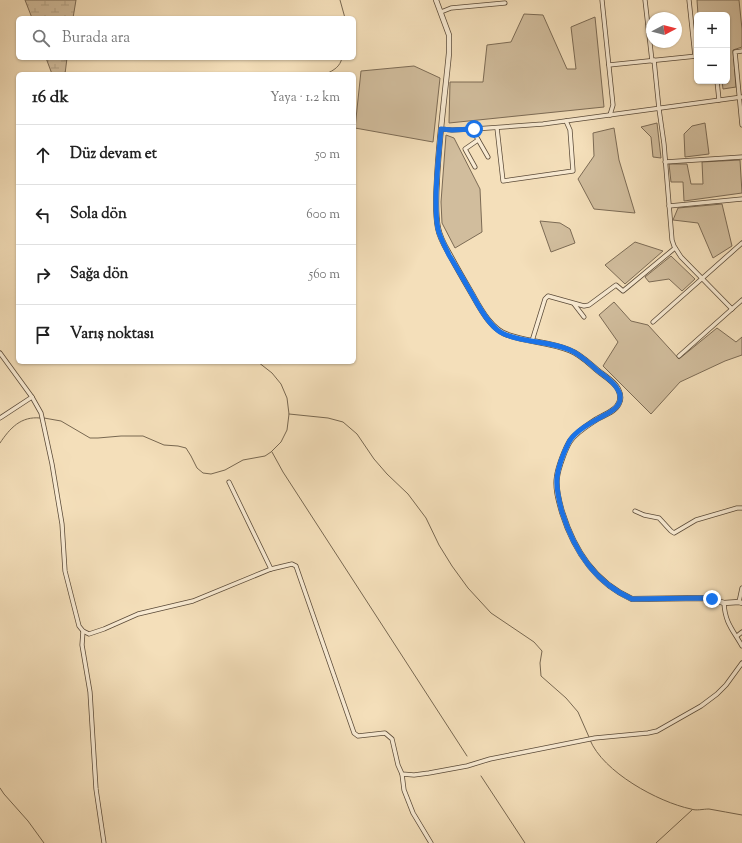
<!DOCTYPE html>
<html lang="tr">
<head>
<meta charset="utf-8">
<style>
	:root { --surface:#fff; --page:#f2f2f2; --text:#222; --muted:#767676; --line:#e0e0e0 }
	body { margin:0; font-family:"Sorts Mill Goudy",serif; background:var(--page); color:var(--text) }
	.controls { position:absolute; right:12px; top:12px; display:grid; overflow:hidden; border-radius:6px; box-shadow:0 1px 3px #0004 }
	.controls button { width:36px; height:36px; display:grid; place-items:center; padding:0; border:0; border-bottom:1px solid var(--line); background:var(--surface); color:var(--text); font:20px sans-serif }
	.compass { position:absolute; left:646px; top:12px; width:36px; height:36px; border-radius:50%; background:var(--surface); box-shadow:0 1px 3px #0004; rotate:83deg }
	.stop { position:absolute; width:12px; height:12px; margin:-9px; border:3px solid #1a73e8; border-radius:50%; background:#fff }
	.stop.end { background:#1a73e8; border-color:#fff; box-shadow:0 1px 4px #0008 }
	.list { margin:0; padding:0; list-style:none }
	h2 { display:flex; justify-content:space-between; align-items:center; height:52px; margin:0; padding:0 16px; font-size:17px }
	h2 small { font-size:13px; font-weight:400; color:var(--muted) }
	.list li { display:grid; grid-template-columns:26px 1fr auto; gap:12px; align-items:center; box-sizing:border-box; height:60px; padding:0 16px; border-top:1px solid var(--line) }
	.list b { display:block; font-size:15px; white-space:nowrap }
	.list em { font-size:13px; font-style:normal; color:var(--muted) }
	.icon { flex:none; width:22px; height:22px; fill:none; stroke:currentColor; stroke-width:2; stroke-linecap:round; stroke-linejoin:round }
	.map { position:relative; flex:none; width:742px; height:843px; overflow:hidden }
	.search { position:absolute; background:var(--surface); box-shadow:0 1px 3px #0004; left:16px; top:16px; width:340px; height:44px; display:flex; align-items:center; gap:10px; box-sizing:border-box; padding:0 14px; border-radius:6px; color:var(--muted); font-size:15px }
	.panel { position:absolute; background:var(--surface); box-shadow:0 1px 3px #0004; left:16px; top:72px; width:340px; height:292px; border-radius:6px }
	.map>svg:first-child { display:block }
</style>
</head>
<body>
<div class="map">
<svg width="742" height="843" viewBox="0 0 742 843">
	<defs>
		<pattern id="wetland-marsh" width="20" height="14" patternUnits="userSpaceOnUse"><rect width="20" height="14" fill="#d1bd9d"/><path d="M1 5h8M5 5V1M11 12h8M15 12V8" fill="none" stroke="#b3a286"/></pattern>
	</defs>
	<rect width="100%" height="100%" fill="#f4dfba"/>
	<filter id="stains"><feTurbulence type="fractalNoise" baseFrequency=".005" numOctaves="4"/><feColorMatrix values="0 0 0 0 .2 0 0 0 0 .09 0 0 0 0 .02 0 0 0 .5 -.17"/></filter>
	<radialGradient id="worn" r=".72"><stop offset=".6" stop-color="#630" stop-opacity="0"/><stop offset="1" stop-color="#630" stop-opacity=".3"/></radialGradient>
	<g fill="#d1bd9d" stroke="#7c6b55">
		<path d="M697,0h42l3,29v18l-9,3 3,37 -13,2 -1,-8h5v-66h-29z"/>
		<path d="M524,14l19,1 24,54h9l-5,-42 24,-10 9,90 -155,16 1,-41h33l4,-37 24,-3z"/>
		<path d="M414,66l26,12 -7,64 -78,-14 6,-57z"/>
		<path d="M657,123l4,35 -8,-1 -2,-20 -10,-10z"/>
		<path d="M705,123l4,31 -24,3 -1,-23 8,-8z"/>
		<path d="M614,128l5,32 16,53 -41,-4 -16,-30 16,-23 -1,-23z"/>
		<path d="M446,135l8,3 26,51 2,43 -27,16 -13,-25 -1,-21z"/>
		<path d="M740,160l2,33 -58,8 -1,-19h-12l-2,-18h18l4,20h12l-1,-22z"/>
		<path d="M722,204l10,42 -19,12 -15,-35 -25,-3 5,-12z"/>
		<path d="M540,221l20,2 10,6 5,14 -24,9z"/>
		<path d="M635,242l28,9 -38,33 -20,-19z"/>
		<path d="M671,256l24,23 -13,12 -13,-12 -20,3 -4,-5z"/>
		<path d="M614,302l17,19 17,4 31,34 38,-31 19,14 6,-5v18l-17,6 -45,21 -29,32 -48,-48 15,-24 -19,-27z"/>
	</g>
	<g fill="url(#wetland-marsh)" stroke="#7c6b55">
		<path d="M25,0h51l-3,18h-41z"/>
		<path d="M46,58h21l-2,16h-13z"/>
	</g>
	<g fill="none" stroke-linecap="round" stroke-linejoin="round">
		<g stroke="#786851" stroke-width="1">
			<path d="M340,0l5,18"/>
			<path d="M326,74c8,-4 14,-7 16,-16"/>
			<path d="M289,414l39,4 15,4 14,12 17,25 13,15 21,20 18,24 13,27 13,21 16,22 23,25 43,29 8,9 -2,12 1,13 25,22 12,14 11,25"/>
			<path d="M44,418l17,3 29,17h8l23,-2h22l21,9 14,1 8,2 5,8 6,12 6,5 8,1 14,-4 18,-10 22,-4 6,-4 10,-10 6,-12 2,-16 -2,-16 -6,-14 -9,-11 -14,-11"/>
			<path d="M0,443c10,-15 21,-27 40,-25"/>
			<path d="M272,452l11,20 184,284"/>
			<path d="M590,740c13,32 68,62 101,69 5,2 12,0 18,0 11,2 22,4 33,6"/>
			<path d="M481,776l44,67"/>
			<path d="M0,788l4,6 24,27 16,22"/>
			<path d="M656,843l36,-33"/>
		</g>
		<g stroke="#5a4a38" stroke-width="5">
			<g id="minor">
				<path d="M602,0l11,105 -3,10"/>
				<path d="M645,0l7,61"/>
				<path d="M689,0l6,56"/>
				<path d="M441,12l10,-4 54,-5"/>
				<path d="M742,51l-7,1 7,73"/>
				<path d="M654,60l5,49 5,35 8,96 2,6 7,11 51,52"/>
				<path d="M609,65l88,-9"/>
				<path d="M717,81l2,19"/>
				<path d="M497,128l6,53 70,-10 -3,-41 -4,-9"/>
				<path d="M441,129l11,1 22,-1 69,-5 199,-27"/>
				<path d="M472,129l16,28"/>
				<path d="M665,162l77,-5"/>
				<path d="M475,167l-10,-18 13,-9"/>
				<path d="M669,206l73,-7"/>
				<path d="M574,304l10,13"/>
				<path d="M653,322l89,-79"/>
				<path d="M532,341l13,-42 3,-3 36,10 5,-1 27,-20 7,6 52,-43"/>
				<path d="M0,353l32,44 9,16 11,51 10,60 3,47 14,55 4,5 6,3 15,-5 34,-15 55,-13 78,-32 21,-5 4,2 58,167 4,3 27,-3 7,6 6,26 4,9 12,1 15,-2 38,-7 23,-7 105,-21 53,-5 9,-2 44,-25 16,-12 9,-9 16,-22"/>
				<path d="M679,356l63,-56"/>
				<path d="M0,418l32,-21"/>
				<path d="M229,482l42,87"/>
				<path d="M635,511l9,4 15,3 12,13 3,2 22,-13 41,-12h5"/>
				<path d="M739,602l3,-14"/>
				<path d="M724,603c1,20 9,27 18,43"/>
				<path d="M83,631l-1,14 8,47 6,97 8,54"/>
				<path d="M737,636l5,-4"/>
				<path d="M402,774l2,16 9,23 18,30"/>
			</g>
		</g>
		<g stroke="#5a4a38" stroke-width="6">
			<path id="tertiary" d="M436,0l13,35v18c-4,42 -10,84 -12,126 -1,16 -2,34 1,49 2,11 8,20 13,29 7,13 14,25 21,37 8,14 19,36 36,41 20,7 42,7 61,15 11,4 20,13 28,20 7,6 17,11 21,19 2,4 3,10 1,14 -3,8 -15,12 -22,16 -9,6 -21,13 -27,22 -5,8 -12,27 -13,36 -2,11 2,24 5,35 12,38 32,70 70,87l72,-1 8,1 12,4 15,-1 3,1"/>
		</g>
		<use href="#minor" stroke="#f8ead2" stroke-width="3.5"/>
		<use href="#tertiary" stroke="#f8ead2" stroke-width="4.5"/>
	</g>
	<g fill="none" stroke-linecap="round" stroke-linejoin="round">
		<path stroke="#1a73e8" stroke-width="5" d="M474,129l-22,1 -11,-1c-2,24 -5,48 -5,72 0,9 0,19 2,28 2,9 7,17 11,26 8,13 16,27 24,41 6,11 18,33 31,38 21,9 46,7 66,16 11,5 19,13 28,21 7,5 16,11 20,19 3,4 3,11 0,15 -3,5 -9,8 -15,11 -11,6 -28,15 -34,26 -5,10 -11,25 -12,36 -1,11 2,23 5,34 12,38 32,70 70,87l72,-1 8,1"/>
	</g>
	<rect width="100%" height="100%" filter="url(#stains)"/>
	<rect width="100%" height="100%" fill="url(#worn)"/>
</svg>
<div class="controls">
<button>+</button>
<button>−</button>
</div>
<svg class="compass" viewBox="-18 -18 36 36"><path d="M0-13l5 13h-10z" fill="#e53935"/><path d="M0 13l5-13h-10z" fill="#767676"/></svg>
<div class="stop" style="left:474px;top:129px"></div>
<div class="stop end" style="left:712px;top:599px"></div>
<div class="search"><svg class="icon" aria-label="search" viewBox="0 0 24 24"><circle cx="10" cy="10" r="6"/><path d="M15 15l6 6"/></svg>Burada ara</div>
<section class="panel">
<h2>16 dk<small>Yaya · 1.2 km</small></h2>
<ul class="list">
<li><svg class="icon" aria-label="ahead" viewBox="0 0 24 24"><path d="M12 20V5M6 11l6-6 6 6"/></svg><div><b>Düz devam et</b></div><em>50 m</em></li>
<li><svg class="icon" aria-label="left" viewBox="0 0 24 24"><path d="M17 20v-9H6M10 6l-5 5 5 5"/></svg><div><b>Sola dön</b></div><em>600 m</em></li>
<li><svg class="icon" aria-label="right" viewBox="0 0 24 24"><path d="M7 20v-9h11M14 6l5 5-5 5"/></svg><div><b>Sağa dön</b></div><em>560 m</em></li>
<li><svg class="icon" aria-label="arrive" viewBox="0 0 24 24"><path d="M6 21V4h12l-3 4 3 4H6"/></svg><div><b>Varış noktası</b></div></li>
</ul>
</section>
</div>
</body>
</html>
